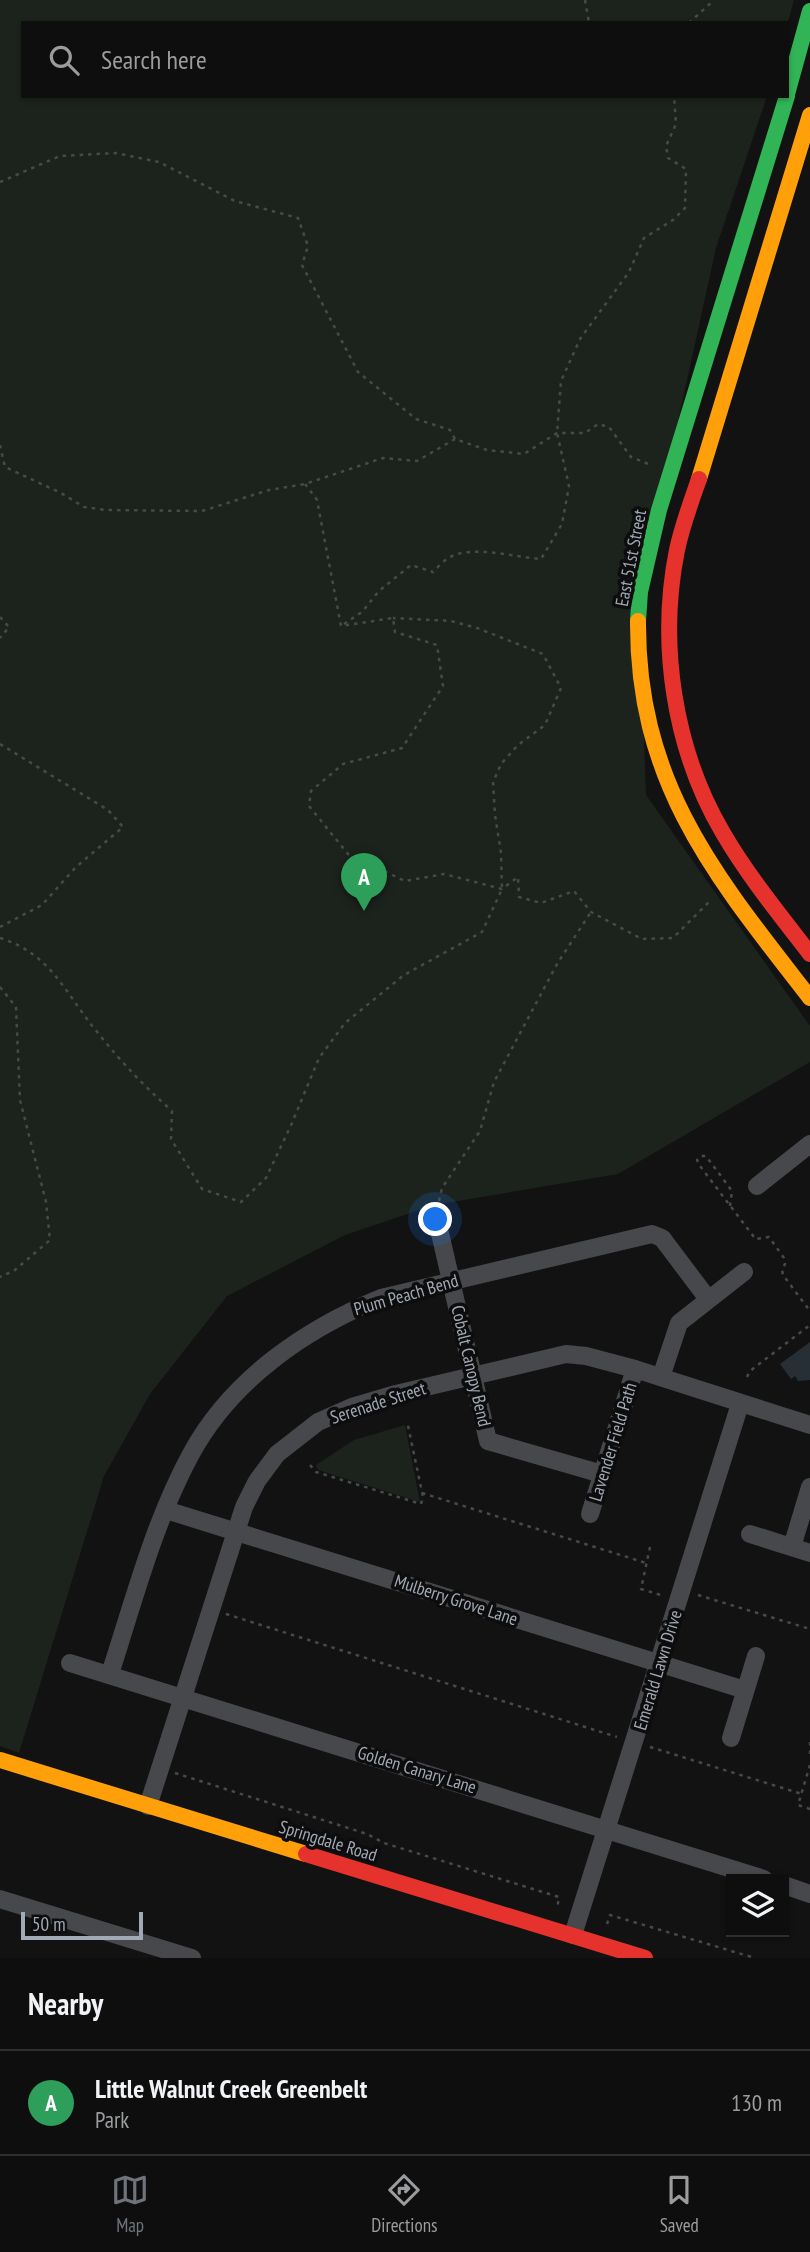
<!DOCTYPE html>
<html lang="en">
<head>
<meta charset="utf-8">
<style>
	:root { --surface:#0e0e0e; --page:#1c1c1c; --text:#f1f3f6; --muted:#9b9c9e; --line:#2e2e2e; --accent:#6f747c }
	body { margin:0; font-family:"PT Sans Narrow",sans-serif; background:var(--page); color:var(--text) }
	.controls { position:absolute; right:21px; bottom:21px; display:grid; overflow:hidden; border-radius:0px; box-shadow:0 2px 5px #0004 }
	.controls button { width:63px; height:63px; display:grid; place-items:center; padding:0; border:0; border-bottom:2px solid var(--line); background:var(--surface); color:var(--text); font:35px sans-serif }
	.scale { position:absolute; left:21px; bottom:18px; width:122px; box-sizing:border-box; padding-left:7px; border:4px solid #a1a9b5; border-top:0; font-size:19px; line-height:24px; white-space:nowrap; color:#a1a9b5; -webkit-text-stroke:5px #0d0d0e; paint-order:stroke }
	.you { position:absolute; left:436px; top:1220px; width:24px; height:24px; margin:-18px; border:5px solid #fff; border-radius:50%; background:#1a73e8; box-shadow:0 0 0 10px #1a73e833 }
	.badge { display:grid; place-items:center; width:46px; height:46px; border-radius:50%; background:var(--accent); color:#fff; font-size:23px; font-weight:700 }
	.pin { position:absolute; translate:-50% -58px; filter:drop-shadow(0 2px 4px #0008) }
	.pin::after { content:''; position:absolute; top:37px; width:24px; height:21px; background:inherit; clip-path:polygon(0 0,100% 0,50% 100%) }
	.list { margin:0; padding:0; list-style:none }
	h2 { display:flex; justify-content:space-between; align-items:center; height:91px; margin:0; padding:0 28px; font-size:30px }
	h2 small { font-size:23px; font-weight:400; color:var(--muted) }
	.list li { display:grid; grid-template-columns:46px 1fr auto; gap:21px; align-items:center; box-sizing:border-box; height:105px; padding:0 28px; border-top:2px solid var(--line) }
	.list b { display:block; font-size:26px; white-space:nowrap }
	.list p { margin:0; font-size:23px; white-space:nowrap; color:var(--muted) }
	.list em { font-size:23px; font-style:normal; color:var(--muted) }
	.icon { flex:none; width:38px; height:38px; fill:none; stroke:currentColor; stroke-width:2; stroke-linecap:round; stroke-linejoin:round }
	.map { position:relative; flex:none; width:810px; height:1958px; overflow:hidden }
	.search { position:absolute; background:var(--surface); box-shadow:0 2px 5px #0004; left:21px; right:21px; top:21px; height:77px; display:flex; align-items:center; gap:18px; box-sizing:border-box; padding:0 24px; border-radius:0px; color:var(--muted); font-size:26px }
	.sheet { height:196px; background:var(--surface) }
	nav { display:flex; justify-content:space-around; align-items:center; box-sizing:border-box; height:98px; border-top:2px solid var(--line); background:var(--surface); font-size:19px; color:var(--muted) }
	nav a { display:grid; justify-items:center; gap:4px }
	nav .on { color:var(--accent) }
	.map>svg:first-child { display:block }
</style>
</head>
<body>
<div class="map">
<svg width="810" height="1958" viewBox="0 0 810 1958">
	<rect width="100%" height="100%" fill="#121212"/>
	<g fill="#1c231c">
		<path d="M0,0h794l-7,25v-2h-764v73h744l-51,152 -77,351 7,196 164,231v36l-192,112 -184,31 -89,30 -118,61 -77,98 -46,82 -85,277 -19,-7z"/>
		<path d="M405,1425l15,77 -102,-32 -2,-5 38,-25z"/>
	</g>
	<path fill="#252f35" d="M810,1342v38l-12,1 -3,-5 -4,3 -11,-15z"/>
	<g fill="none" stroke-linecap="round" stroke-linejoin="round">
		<g stroke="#474a4d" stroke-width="2.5" stroke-dasharray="3.5 5" stroke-linecap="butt">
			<path d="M585,0l4,23"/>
			<path d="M689,23l25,-23"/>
			<path d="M0,182l60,-26 56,-3 43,9 76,39 63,17 10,28 -6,19 56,107 58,47 34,11 5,9 32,11 37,4 33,-21h28l13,-9 11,3 22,30 20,8"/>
			<path d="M0,445l5,22 56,26 23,14 22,3 96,1 67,-21 36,-6 78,-26 34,3 38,-22"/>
			<path d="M305,484l12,16 24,126 52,-8 2,14 42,13 6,41 -41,62 -59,16 -32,27 -2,15 39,48 57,27 39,-7 58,15 16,-12 1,20 22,6 33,-12 17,21 51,27 31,-1 36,-36"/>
			<path d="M0,617l9,10 -9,11"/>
			<path d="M344,624l18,-12 17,-21 32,-26 22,7c5,-5 11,-12 17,-15 23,-12 65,0 91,2l21,-35 7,-38 -12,-53 4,-52 19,-42 49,-67 15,-34 29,-18 12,-12 1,-39 -18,-11 -2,-12 10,-22 -2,-28"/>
			<path d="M0,744l108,66 15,17 -47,40 -34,38 -42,22"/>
			<path d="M0,938c52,16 66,57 98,95 24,30 45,52 74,78l-1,28 31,50 39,13 25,-24 26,-55 27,-65 26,-35 59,-48 78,-43 20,-43 -1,-36 -6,-38 -2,-33 8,-18 17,-19 27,-20 16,-37 -18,-34 -66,-26 -26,-7 -58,-3"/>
			<path d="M0,987l16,20 4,93 26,102 4,38 -35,30 -15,7"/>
			<path d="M439,1201l3,-13 38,-57 14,-49 63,-118 34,-52"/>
			<path d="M730,1206l2,-15 -26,-35h-5l-4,4 3,6 54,71 1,2 14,-2 15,21 1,6 -3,6 1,5 27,36"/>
			<path d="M747,1377l3,-6 60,-46"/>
			<path d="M310,1465l6,7 105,32 2,-7 -16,-76"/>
			<path d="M422,1493l224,70"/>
			<path d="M650,1547l-9,42 23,7"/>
			<path d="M698,1595l112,34"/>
			<path d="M226,1614l391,123"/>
			<path d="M810,1742v12"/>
			<path d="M650,1747l152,47"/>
			<path d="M810,1765l-12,40 12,4"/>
			<path d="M175,1773l192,61 17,9 175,54 -2,12"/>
			<path d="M607,1924l3,-9 145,43"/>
		</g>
		<g stroke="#46484b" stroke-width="18">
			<path d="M757,1186l53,-42"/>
			<path d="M436,1216l52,225 114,33"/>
			<path d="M661,1377l18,-54 65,-51"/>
			<path d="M166,1510l579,180"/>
			<path d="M590,1514l45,-145"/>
			<path d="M750,1534l60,19"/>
			<path d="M792,1547l18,-60"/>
			<path d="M70,1663l694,216"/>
			<path d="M110,1674c24,-74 44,-152 81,-220 40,-74 114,-125 190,-156l271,-64 10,4 46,61"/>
			<path d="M731,1738l25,-82"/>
			<path d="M148,1806l96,-299 13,-26 20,-27 41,-32 34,-15 44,-13 170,-40 20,2 49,13 175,56"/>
			<path d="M784,1885l26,9"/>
			<path d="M0,1899l192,59"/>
			<path d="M573,1935l167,-531"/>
		</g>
		<g stroke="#30b455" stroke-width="16">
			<path d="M787,94l23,-83"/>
			<path d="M638,621l2,-29 19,-82 128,-414"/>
		</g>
		<g stroke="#ff9f0a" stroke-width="16">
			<path d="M699,479l111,-364"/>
			<path d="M638,621c-1,163 78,256 172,377"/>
			<path d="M0,1760l306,94"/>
		</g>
		<g stroke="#e5322d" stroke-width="16">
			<path d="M699,479c-8,23 -17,47 -22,71 -19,94 -3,200 46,283 25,43 57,82 87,121"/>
			<path d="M306,1854l339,104"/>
		</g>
	</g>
	<g text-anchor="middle" stroke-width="7" stroke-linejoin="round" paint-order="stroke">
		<g font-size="18" fill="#a1a9b5" stroke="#0d0d0e">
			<text transform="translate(631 558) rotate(-79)" y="6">East 51st Street</text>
			<text transform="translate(406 1295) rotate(-16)" y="6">Plum Peach Bend</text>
			<text transform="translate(471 1366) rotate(77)" y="6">Cobalt Canopy Bend</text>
			<text transform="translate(378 1403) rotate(-18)" y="6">Serenade Street</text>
			<text transform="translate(613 1442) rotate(-73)" y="6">Lavender Field Path</text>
			<text transform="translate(456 1600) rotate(18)" y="6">Mulberry Grove Lane</text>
			<text transform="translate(658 1670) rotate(-73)" y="6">Emerald Lawn Drive</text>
			<text transform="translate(417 1770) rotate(17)" y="6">Golden Canary Lane</text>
			<text transform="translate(328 1841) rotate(17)" y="6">Springdale Road</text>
		</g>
	</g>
</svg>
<div class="controls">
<button><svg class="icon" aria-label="layers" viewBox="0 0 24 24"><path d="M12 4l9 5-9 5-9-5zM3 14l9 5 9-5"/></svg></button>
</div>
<div class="scale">50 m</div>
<div class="you"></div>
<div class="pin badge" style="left:364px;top:911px;background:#2e9e5b">A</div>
<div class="search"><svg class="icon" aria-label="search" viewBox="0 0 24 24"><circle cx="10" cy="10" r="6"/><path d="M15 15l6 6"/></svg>Search here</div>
</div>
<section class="sheet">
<h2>Nearby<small></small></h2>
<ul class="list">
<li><span class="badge" style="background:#2e9e5b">A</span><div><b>Little Walnut Creek Greenbelt</b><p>Park</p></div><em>130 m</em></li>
</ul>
</section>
<nav>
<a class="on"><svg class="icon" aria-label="map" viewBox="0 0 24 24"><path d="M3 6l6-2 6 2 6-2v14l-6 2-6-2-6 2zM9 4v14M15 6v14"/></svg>Map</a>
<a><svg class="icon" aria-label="directions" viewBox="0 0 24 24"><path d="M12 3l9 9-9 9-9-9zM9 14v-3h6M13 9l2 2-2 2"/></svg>Directions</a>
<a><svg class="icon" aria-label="saved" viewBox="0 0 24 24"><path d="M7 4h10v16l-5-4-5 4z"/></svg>Saved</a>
</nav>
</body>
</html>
